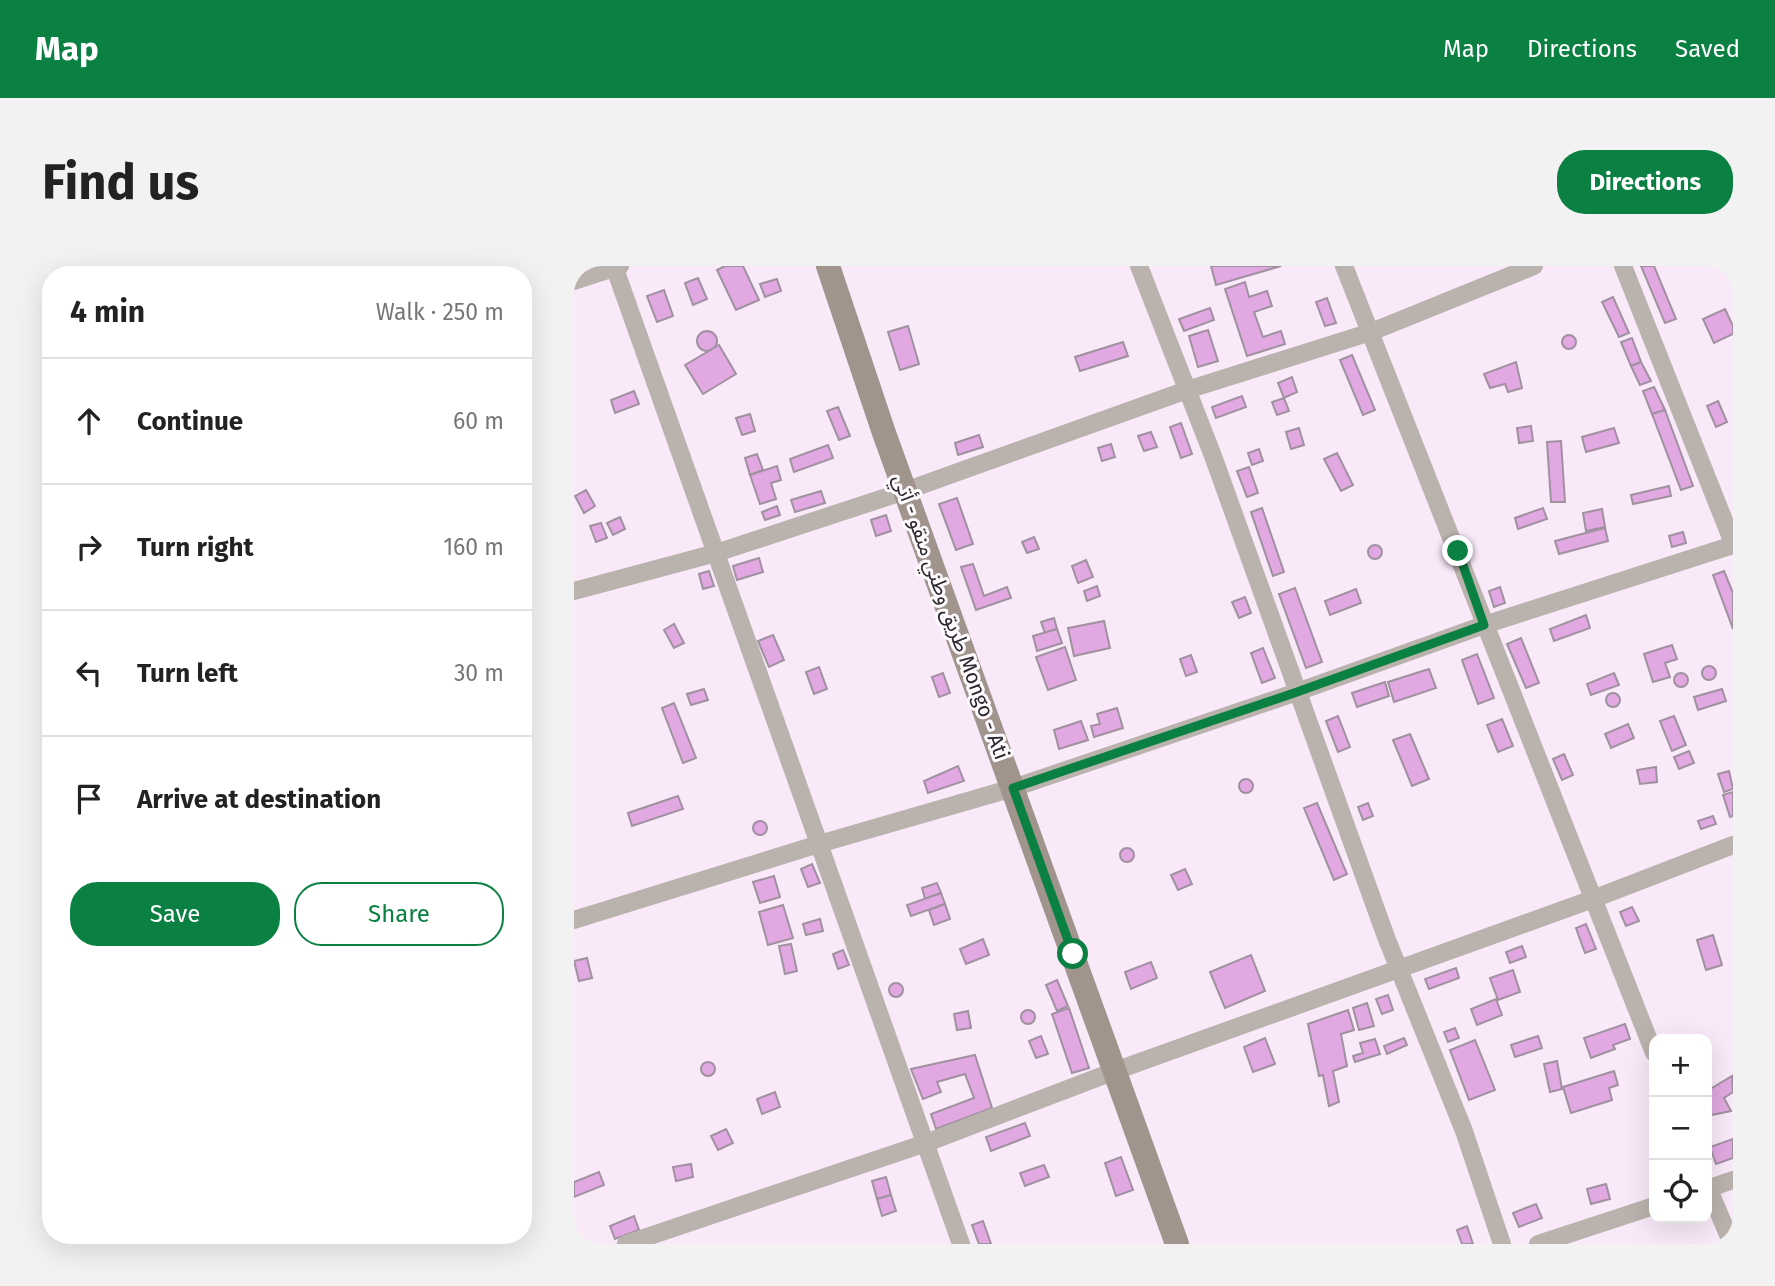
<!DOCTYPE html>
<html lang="en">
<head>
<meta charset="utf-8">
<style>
	:root { --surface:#fff; --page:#f2f2f2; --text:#222; --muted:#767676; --line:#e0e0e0; --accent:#0b8043 }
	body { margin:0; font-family:"Fira Sans","Noto Sans Arabic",sans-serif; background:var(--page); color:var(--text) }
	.controls { position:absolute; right:21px; bottom:21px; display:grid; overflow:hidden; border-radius:14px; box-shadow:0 7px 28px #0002 }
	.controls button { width:63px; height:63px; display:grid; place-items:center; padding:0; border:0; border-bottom:2px solid var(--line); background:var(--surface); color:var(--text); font:35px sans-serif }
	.stop { position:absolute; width:21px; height:21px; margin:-16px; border:5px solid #0b8043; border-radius:50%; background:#fff }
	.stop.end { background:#0b8043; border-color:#fff; box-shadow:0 2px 7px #0008 }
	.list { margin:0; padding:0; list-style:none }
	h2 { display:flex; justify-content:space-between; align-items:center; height:91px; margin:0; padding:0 28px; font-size:30px }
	h2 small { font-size:23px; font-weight:400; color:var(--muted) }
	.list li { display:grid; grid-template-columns:46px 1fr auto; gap:21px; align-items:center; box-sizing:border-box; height:126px; padding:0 28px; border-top:2px solid var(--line) }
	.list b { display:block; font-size:26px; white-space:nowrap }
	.list em { font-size:23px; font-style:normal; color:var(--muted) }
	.actions { display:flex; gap:14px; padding:21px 28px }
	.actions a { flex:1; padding:16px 0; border:2px solid var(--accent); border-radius:28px; text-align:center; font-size:24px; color:var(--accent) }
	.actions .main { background:var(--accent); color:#fff }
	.icon { flex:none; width:38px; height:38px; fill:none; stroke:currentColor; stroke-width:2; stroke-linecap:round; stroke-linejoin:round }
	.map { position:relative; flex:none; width:1159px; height:978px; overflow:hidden; border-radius:28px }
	header { display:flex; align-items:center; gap:42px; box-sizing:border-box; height:98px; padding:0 35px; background:var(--accent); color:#fff }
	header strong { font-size:33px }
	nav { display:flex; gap:38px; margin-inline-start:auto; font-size:24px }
	.intro { display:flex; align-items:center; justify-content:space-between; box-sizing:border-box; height:168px; padding:0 42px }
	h1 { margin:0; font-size:49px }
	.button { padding:18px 32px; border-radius:28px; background:var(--accent); color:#fff; font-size:24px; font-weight:700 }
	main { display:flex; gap:42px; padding:0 42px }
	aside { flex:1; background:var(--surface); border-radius:28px; box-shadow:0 7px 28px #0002 }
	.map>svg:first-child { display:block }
</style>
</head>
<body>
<header>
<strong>Map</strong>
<nav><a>Map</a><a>Directions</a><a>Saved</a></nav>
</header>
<div class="intro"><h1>Find us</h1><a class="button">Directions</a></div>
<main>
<aside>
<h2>4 min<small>Walk · 250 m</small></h2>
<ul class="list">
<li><svg class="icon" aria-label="ahead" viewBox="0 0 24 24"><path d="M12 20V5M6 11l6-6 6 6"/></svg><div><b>Continue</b></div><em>60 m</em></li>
<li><svg class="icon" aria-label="right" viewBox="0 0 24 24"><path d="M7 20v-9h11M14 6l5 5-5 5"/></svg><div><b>Turn right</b></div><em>160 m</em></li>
<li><svg class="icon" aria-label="left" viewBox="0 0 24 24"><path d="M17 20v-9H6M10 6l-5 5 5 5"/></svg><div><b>Turn left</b></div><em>30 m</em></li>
<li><svg class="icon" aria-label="arrive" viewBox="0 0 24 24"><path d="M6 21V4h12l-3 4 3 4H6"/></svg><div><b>Arrive at destination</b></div></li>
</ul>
<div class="actions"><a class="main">Save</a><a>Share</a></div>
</aside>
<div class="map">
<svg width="1159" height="978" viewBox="0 0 1159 978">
	<rect width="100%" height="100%" fill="#f9e9f9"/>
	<g fill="#e1a8e1" stroke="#a091a0" stroke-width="2">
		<path d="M151,0h18l16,34 -23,10 -19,-40z"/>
		<path d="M637,0h70l-65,19z"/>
		<path d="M1067,0h13l22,53 -11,4z"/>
		<path d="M124,12l9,21 -14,6 -8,-22z"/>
		<path d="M203,13l4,12 -16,6 -5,-13z"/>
		<path d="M671,16l4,15 18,-6 5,15 -18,6 9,25 18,-6 4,13 -38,12 -22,-67z"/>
		<path d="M90,24l9,26 -16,6 -10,-26z"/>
		<path d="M1039,31l16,36 -10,4 -17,-35z"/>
		<path d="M753,32l9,25 -11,3 -9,-24z"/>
		<path d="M636,42l4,12 -30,11 -5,-12z"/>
		<path d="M1151,43l8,17v8l-19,9 -11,-24z"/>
		<path d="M334,60l11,38 -19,6 -12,-38z"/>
		<path d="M634,64l10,31 -20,6 -9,-31z"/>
		<circle cx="133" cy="75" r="10"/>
		<circle cx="995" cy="76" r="7"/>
		<path d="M1058,72l9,24 -10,4 -10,-24z"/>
		<path d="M549,76l5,14 -48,15 -5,-14z"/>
		<path d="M145,79l17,29 -33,20 -18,-29z"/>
		<path d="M778,89l23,55 -12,5 -23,-55z"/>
		<path d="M942,96l6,26 -14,4 -3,-8 -15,4 -6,-14z"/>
		<path d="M1067,96l10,19 -11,4 -9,-19z"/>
		<path d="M718,111l5,15 -13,6 -6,-15z"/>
		<path d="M1080,121l11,23 -13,4 -9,-23z"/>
		<path d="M60,125l5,13 -24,9 -4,-13z"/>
		<path d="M668,130l4,11 -30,11 -4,-11z"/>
		<path d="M710,132l5,13 -12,4 -5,-13z"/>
		<path d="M1144,135l9,21 -11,5 -9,-21z"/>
		<path d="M264,141l12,29 -11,4 -12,-29z"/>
		<path d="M1091,144l28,76 -12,4 -29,-76z"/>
		<path d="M176,148l5,17 -13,4 -6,-17z"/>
		<path d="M607,157l11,31 -11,4 -11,-31z"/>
		<path d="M957,160l2,15 -14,2 -2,-15z"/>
		<path d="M725,162l5,17 -13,4 -5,-17z"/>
		<path d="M1040,162l5,15 -33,9 -4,-15z"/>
		<path d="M577,166l6,15 -13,4 -6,-15z"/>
		<path d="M405,169l4,12 -25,8 -3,-12z"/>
		<path d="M987,175l4,61h-14l-4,-60z"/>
		<path d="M537,178l4,13 -13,4 -4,-13z"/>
		<path d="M254,179l5,13 -39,14 -4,-13z"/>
		<path d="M685,183l4,12 -11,4 -4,-12z"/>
		<path d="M763,187l16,32 -12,6 -17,-32z"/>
		<path d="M183,188l6,16 -13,5 -5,-17z"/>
		<path d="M203,200l4,14 -10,3 5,16 -16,5 -10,-29z"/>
		<path d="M675,201l9,26 -11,4 -10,-26z"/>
		<path d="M1095,220l2,10 -38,8 -2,-9z"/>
		<path d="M12,224l9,16 -11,7 -9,-17z"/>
		<path d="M247,225l4,12 -30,9 -4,-12z"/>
		<path d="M383,232l16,46 -17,6 -17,-46z"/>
		<path d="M203,240l3,9 -15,5 -3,-8z"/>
		<path d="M688,242l22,64 -11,4 -22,-64z"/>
		<path d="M969,242l4,11 -29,10 -3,-11z"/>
		<path d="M1028,243l3,18 -19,4 -3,-18z"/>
		<path d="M312,249l5,16 -15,5 -5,-16z"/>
		<path d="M46,251l5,12 -12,6 -6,-12z"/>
		<path d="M27,257l6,15 -11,4 -6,-16z"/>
		<path d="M1031,262l3,13 -49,13 -4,-13z"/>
		<path d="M1109,266l3,11 -14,4 -3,-11z"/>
		<path d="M460,271l5,12 -12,4 -5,-11z"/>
		<circle cx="801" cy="286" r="7"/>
		<path d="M185,292l4,14 -26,8 -4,-14z"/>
		<path d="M512,294l7,17 -15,6 -6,-17z"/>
		<path d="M399,298l11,32 23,-9 4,11 -35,12 -15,-43z"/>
		<path d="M135,305l5,15 -11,3 -4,-15z"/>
		<path d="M1150,305l9,22v36l-20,-54z"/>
		<path d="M523,320l3,10 -13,5 -3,-10z"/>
		<path d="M926,321l5,16 -11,4 -5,-16z"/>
		<path d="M721,322l27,74 -16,6 -27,-74z"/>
		<path d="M782,323l5,14 -31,12 -5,-14z"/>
		<path d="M671,331l6,16 -12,5 -7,-16z"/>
		<path d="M1012,349l4,13 -36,13 -4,-12z"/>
		<path d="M480,352l3,11 -12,4 -4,-11z"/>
		<path d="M530,355l6,27 -36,8 -6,-28z"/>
		<path d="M100,358l10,19 -10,5 -10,-18z"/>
		<path d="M483,363l5,14 -25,8 -4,-15z"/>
		<path d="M199,369l11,25 -15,7 -11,-26z"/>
		<path d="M947,372l18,45 -13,5 -19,-44z"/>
		<path d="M1098,379l5,14 -12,4 5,14 -17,5 -9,-28z"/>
		<path d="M491,381l11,33 -28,10 -12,-33z"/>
		<path d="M689,382l12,30 -13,5 -11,-30z"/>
		<path d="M903,388l17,44 -16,6 -16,-44z"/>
		<path d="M617,389l6,17 -11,4 -6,-17z"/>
		<circle cx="1135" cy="407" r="7"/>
		<path d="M245,401l8,22 -13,5 -8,-22z"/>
		<path d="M855,403l7,19 -42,14 -6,-20z"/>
		<circle cx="1107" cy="414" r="7"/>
		<path d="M369,407l7,20 -11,4 -7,-20z"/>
		<path d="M1040,407l5,12 -28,10 -4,-11z"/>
		<path d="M811,416l4,14 -32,11 -5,-14z"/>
		<path d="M130,423l4,11 -17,5 -4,-11z"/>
		<path d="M1148,423l4,12 -28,9 -4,-13z"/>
		<circle cx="1039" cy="434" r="7"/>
		<path d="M100,437l22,55 -13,5 -21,-55z"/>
		<path d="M543,442l6,20 -29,9 -3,-11 9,-2 -3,-10z"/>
		<path d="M764,450l12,31 -12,5 -12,-31z"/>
		<path d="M1100,450l12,29 -14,6 -12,-30z"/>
		<path d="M928,453l11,27 -15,6 -11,-27z"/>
		<path d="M507,455l7,19 -29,9 -5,-19z"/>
		<path d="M1054,458l6,14 -23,10 -6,-14z"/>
		<path d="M836,468l19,45 -17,7 -19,-46z"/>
		<path d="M1115,485l5,12 -15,6 -5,-12z"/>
		<path d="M990,488l9,21 -11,5 -9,-21z"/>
		<path d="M384,500l6,15 -36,12 -4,-12z"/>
		<path d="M1082,501l1,15 -17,2 -3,-14z"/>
		<path d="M1155,505l4,18 -9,3 -6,-18z"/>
		<circle cx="672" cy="520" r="7"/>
		<path d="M1159,526v24l-3,1 -7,-22z"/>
		<path d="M104,530l5,13 -51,17 -4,-13z"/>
		<path d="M743,537l30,71 -13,6 -30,-72z"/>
		<path d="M794,537l5,13 -10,4 -5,-13z"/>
		<path d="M1139,550l3,8 -15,5 -3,-8z"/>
		<circle cx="186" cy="562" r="7"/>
		<circle cx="553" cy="589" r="7"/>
		<path d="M238,598l8,19 -12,4 -7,-18z"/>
		<path d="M611,603l7,15 -14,6 -7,-15z"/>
		<path d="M200,610l6,21 -20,6 -7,-21z"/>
		<path d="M363,617l4,10 -16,6 -3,-11z"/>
		<path d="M367,627l4,11 -34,12 -4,-11z"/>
		<path d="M371,638l5,15 -16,6 -5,-15z"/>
		<path d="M209,639l10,33 -25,7 -9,-33z"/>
		<path d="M1058,641l7,14 -13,5 -6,-14z"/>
		<path d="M246,653l3,12 -17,4 -3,-11z"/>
		<path d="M1012,658l10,25 -11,4 -9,-25z"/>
		<path d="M1139,669l9,30 -16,5 -9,-30z"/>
		<path d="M409,673l6,16 -23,9 -6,-15z"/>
		<path d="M217,678l6,27 -12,3 -6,-28z"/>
		<path d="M948,680l4,11 -16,6 -4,-11z"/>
		<path d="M269,684l6,15 -11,4 -5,-15z"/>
		<path d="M677,689l14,36 -40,17 -15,-36z"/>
		<path d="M13,692l5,20 -13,3 -5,-20z"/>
		<path d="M577,696l6,16 -26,11 -6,-17z"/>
		<path d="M882,702l3,10 -30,11 -4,-10z"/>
		<path d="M939,704l7,22 -22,8 -8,-22z"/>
		<path d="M483,714l11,26 -11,5 -11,-26z"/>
		<circle cx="322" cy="724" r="7"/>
		<path d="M814,729l5,15 -11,4 -6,-15z"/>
		<path d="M922,733l6,16 -25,10 -6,-16z"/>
		<path d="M793,737l7,23 -15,4 -6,-22z"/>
		<path d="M495,742l20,60 -17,5 -20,-59z"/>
		<circle cx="454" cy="751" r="7"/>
		<path d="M774,744l6,20 -13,4 6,32 -14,5 6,31 -10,4 -6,-31 -4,1 -11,-52z"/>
		<path d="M394,745l3,17 -14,2 -3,-16z"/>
		<path d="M1051,758l5,15 -17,6 2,4 -24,9 -7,-20z"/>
		<path d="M881,762l4,10 -11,4 -4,-10z"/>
		<path d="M467,770l7,18 -12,4 -7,-17z"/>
		<path d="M964,770l4,12 -27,9 -4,-12z"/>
		<path d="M691,772l10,26 -22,8 -9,-25z"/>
		<path d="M830,772l3,7 -20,9 -3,-8z"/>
		<path d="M801,773l5,15 -25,8 -2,-6 10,-3 -3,-10z"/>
		<path d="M901,774l20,50 -26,10 -19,-50z"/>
		<path d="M401,789l17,53 -56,21 -5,-15 43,-16 -9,-24 -28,8 4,10 -18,7 -12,-30z"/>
		<path d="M983,795l5,28 -12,3 -6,-28z"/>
		<circle cx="134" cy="803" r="7"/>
		<path d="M1040,805l4,14 -9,3 3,12 -41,13 -8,-26z"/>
		<path d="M1158,810l1,16 -9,6 7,13 -24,5v-25z"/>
		<path d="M201,826l5,15 -18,7 -5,-15z"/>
		<path d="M451,857l5,13 -39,15 -5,-14z"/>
		<path d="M152,863l7,14 -15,7 -7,-14z"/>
		<path d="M1159,873v19l-17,6 -6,-17z"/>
		<path d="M547,891l12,33 -17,6 -11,-33z"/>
		<path d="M117,898l2,13 -17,4 -3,-14z"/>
		<path d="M470,899l5,12 -24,9 -5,-13z"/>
		<path d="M25,906l5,13 -30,12v-15z"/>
		<path d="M312,911l5,18 -14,4 -5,-18z"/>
		<path d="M1032,918l4,15 -19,5 -4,-15z"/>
		<path d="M317,929l5,16 -14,5 -5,-17z"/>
		<path d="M962,938l6,14 -23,9 -6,-14z"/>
		<path d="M60,950l5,14 -24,9 -5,-13z"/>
		<path d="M409,955l8,23h-12l-7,-19z"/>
		<path d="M893,960l6,18h-11l-5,-14z"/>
	</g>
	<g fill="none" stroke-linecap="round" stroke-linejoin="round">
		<g stroke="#bab2ac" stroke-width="18">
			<path d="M40,0l347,978"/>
			<path d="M565,0l74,190 173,481 78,194 38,113"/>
			<path d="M770,0l310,787"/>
			<path d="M1049,0l110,277"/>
			<path d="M0,15l46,-15"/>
			<path d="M0,325l142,-38 189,-62 282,-101 184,-58 163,-66"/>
			<path d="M0,654l245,-76 194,-56 284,-96 187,-67 249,-80"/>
			<path d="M1133,919l25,59"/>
			<path d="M1133,923l26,-9"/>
			<path d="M52,978l300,-101 189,-72 478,-172 140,-54"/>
			<path d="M964,978l116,-38"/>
		</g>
		<path stroke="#a0948c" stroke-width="24" d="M254,0l56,167 293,811"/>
	</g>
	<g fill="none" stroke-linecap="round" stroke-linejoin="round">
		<path stroke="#0b8043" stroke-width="9" d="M499,688l-60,-166 284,-96 187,-67 -26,-74"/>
	</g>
	<g text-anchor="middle" stroke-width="6" stroke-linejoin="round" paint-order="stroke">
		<g font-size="21" fill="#2e282e" stroke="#fefbfe">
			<text transform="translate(377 351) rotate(70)" y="7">طريق وطني منقو - أتي Mongo - Ati</text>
		</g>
	</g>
</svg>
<div class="controls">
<button>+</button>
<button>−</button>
<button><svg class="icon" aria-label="locate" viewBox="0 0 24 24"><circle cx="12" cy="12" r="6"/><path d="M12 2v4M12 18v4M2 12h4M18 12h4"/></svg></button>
</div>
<div class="stop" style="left:499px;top:688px"></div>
<div class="stop end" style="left:884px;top:285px"></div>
</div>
</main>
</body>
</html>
